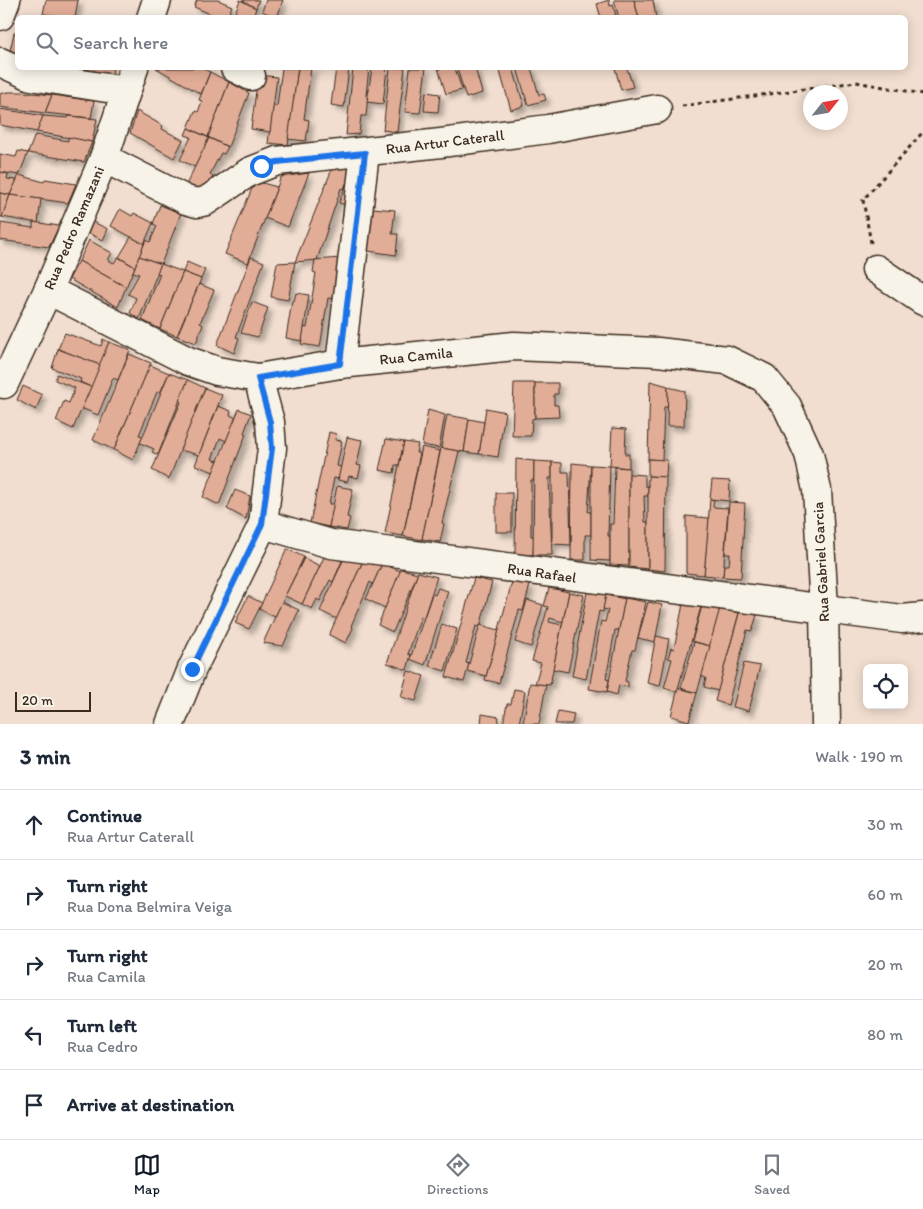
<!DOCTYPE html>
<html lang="en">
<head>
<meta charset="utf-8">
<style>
	:root { --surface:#fff; --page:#f2f2f3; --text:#1f2937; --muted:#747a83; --line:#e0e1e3; --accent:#111827 }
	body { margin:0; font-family:Itim,sans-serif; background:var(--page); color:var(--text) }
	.controls { position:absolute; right:15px; bottom:15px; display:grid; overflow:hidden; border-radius:8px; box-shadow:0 2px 12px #0003 }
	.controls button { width:45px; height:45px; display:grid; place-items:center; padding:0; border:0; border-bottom:1px solid var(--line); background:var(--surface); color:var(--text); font:25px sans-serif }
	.compass { position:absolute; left:803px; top:85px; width:45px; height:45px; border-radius:50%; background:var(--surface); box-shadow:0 2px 12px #0003; rotate:59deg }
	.scale { position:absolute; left:15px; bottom:12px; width:76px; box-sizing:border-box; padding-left:5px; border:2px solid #3b2a1e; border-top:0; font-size:14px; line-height:18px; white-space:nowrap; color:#3b2a1e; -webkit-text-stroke:4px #f7f3e8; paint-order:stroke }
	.stop { position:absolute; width:15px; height:15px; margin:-11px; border:4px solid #1a73e8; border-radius:50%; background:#fff }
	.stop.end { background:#1a73e8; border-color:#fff; box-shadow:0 1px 5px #0008 }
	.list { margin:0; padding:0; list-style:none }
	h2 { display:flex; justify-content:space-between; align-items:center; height:65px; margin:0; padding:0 20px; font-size:21px }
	h2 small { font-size:16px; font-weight:400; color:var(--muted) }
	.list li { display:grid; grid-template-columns:32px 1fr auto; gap:15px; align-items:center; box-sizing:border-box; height:70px; padding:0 20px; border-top:1px solid var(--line) }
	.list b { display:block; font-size:19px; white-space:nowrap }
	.list p { margin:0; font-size:16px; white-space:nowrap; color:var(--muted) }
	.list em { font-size:16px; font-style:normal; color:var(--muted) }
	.icon { flex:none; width:28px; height:28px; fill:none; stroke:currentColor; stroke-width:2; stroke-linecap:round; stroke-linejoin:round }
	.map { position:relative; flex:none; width:923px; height:724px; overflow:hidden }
	.search { position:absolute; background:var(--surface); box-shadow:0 2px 12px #0003; left:15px; right:15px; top:15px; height:55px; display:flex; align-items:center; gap:12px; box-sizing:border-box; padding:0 18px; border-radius:8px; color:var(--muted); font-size:19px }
	.sheet { height:415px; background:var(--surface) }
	nav { display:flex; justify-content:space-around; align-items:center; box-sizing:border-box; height:70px; border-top:1px solid var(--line); background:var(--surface); font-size:14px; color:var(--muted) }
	nav a { display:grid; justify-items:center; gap:2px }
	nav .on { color:var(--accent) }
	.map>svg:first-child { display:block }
</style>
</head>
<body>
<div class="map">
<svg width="923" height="724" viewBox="0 0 923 724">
	<defs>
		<filter id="shadow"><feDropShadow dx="4.5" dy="4.5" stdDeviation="2.5" flood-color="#0004"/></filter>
	</defs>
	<rect width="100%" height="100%" fill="#f1ded0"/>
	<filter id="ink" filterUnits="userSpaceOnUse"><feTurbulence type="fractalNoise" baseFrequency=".02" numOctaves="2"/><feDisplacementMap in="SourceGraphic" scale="10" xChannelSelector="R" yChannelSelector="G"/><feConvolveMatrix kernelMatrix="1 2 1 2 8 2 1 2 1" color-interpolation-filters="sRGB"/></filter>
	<g filter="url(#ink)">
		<g fill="#e2ad97" stroke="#3b2a1e" filter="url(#shadow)">
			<path d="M46,0h32l-3,18 -32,-4z"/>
			<path d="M197,0h21l14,6 -5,12h-15l1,-3 -19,-8z"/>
			<path d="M240,0l16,8 -3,10h-20z"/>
			<path d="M242,0h17l-3,8z"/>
			<path d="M266,0h17l-6,18 -15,-7z"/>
			<path d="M609,0l1,6 3,-1 3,11 -15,2 -4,-14z"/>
			<path d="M614,0h20l5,18h-20z"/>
			<path d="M634,0h19l3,18h-17z"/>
			<path d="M14,33h4v23l-9,-1z"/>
			<path d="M77,68h36l-1,6z"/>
			<path d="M156,68h46l8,4 -9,22z"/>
			<path d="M282,68h16l-10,77 -20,-2 5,-37h4z"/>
			<path d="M298,68h18h-5l-7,51 5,1 -3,21 -18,-2z"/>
			<path d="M336,68h13l-5,39 -13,-2z"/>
			<path d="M353,68h16l-3,27h2l-2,21h-5l-2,18 -13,1z"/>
			<path d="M372,68h15l-4,36 -16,-2z"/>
			<path d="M390,68h15l-8,64 -14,-2z"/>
			<path d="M410,68h16l-6,45 -15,-1z"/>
			<path d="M438,68h17l7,22 -16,4z"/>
			<path d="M457,68h18l7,25 -16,5z"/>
			<path d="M499,68h14l11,38 -13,4z"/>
			<path d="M517,68h14l8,27 5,-1 2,6 -18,5z"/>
			<path d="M615,68h12l6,19 -12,3z"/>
			<path d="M210,72l19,10 -21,55 -20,-9 7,-17 3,1 4,-11 -3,-1z"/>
			<path d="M258,75l19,2 -7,55 -19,-3z"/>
			<path d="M229,82l20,11 -21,54 -20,-10z"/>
			<path d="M7,92h16l29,3 -7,18 -45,-6v-13z"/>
			<path d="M426,92l14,2 -2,18 -14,-1z"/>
			<path d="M52,95l42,6 -3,17 -46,-5z"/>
			<path d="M0,109l26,4 18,3 -7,16 -37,-7z"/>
			<path d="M137,111l26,15 -1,3 21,11 -9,18 -44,-25z"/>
			<path d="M43,116l25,2 1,-2 28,3 -5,23 -55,-10z"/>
			<path d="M188,128l21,10 -14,29 -15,-7 11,-23 -6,-2z"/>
			<path d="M35,135l33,6v-4l24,5 -8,20 -56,-9z"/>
			<path d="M209,138l19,9 -4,7 -3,-1 -11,21 3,2 -9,20 -19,-9z"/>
			<path d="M18,151l10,2 -9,22 -19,-3v-18l16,3z"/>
			<path d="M352,168l-3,38 -10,-3z"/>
			<path d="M352,168l-8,21 -3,-1 -24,72 -22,2 37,-93z"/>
			<path d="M0,172l8,2 -1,5 10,1 -7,15 -10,-2z"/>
			<path d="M309,173l-21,54 -23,-9 16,-41z"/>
			<path d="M19,175l25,7 1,-3 31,5 -8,19 -58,-8z"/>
			<path d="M255,181l22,6 -29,76 -23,-9z"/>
			<path d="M0,193l10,2 -8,22h-2z"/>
			<path d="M10,195l31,4 -3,24 -36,-6z"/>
			<path d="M160,205l21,8 -20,51 -22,-8 7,-16 4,2 7,-16 -4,-2z"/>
			<path d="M373,208l22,2 -3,24h6l-2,21 -28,-4z"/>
			<path d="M120,209l12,7 2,-3 19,10 -9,21 -33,-18z"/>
			<path d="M33,222l26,4 -10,21 -49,-7 1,-17 32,5z"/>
			<path d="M93,222l15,7 -5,11 -15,-7z"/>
			<path d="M131,237l13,7 -9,23 -16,-10z"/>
			<path d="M89,240l23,13 -4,7 6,3 4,-6 17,10 -9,20 -47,-26z"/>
			<path d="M139,256l22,8 -22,55 -9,-6 6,-15 -8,-4 11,-20 -6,-2z"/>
			<path d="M251,257l13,5 -28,75 3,1 -5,15 -17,-8z"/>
			<path d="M341,258l-7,41 -6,-1 -8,49 -19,-3 3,-17 3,1 9,-55 -3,-1 2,-12z"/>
			<path d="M79,261l47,26 -8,20 -49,-28z"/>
			<path d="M187,262l18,8 -4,9 -18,-7z"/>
			<path d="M295,262l-7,38 -17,-3 6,-34z"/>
			<path d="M161,264l22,8 -23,57 -18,-9 18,-46 -3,-1z"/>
			<path d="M183,272l18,7 -24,57 -17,-7z"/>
			<path d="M199,284l15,6 -14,33 3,2 -7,18 -19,-7z"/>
			<path d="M296,293l13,2 -7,46 -16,-3 6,-37h2z"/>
			<path d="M252,302l16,6 -10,29 -17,-4z"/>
			<path d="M65,333l36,13 2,-7 6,3 -9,23 -42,-16z"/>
			<path d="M109,342l21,8 -12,30 -5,-2 -15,37 -17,-7z"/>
			<path d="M58,349l42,16 -9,22 -11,-5 1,-3 -29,-11z"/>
			<path d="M129,354l22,9 -37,87 -21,-10z"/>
			<path d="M150,365l19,8 -9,20 -3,-1 -18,43 4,1 -10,24 -19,-10z"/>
			<path d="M169,373l19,7 -30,75 -6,-3 2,-3 -14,-6z"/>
			<path d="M57,374l34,13 -18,42 -17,-8 8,-20 5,2 6,-15 -20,-8z"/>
			<path d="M188,380l17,8 -36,91 -17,-9 29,-68 -2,-1z"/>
			<path d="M650,381l18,5v21h-4l-2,53 -14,-1z"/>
			<path d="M514,383h21v35l-3,1 -1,17h-19z"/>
			<path d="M535,383h23v11h-4v11h4l1,12 -24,1z"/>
			<path d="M23,386l19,9 -6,15 -19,-10z"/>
			<path d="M668,387l17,4 -1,35h-17z"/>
			<path d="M205,388l17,7 -23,60 -19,-5z"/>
			<path d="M218,406l13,5 -1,4 6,3 -10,23 -6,-3 -8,21 6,2 -4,11 -19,-7z"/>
			<path d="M486,408l19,4 -7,45 -19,-3z"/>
			<path d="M239,409l12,5 -7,19 2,1 -27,71 -16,-8z"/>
			<path d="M428,410l17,5 -6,33 -17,-3z"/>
			<path d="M447,415l22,4 -5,33 -23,-4z"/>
			<path d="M469,419l15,3 -5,32 -15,-2z"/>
			<path d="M612,428l14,1 -1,25h4v14l-19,-2z"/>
			<path d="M329,432l7,2 -1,6 7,1 -5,25 4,1 -2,12 -5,-1 -5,26h5l-5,23 -19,-4z"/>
			<path d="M347,437l15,3 -5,25 4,1 -3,12 -9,-2 -2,6 -9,-2z"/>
			<path d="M386,439l18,3 -5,23h-4l-1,8 -15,-3z"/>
			<path d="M404,442l14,2 -2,9h4l-17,83 -18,-3z"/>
			<path d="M422,447l18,4 -18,89 -19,-4z"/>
			<path d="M441,448l18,3 -17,72 2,1 -4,18 -18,-3z"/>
			<path d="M516,459l18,2v19h-3v56h3l-1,19h-18z"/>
			<path d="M648,459l19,1 -1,17 -18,-1z"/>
			<path d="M534,461l18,1v16h-3l3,77h-19z"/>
			<path d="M552,462l10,1v9h7l2,73 -19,-1z"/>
			<path d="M572,463l19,2 -3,47h3v23h-6v25h-14z"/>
			<path d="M591,465l19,1 -2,70h2v25l-19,-1z"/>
			<path d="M615,467l14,1v98l-19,-1v-41h3z"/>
			<path d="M629,474l16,1v11h3v10h-4l1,26h3v47l-19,-2z"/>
			<path d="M648,476l18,1 -1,94 -17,-2z"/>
			<path d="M712,480l18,1 -1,20 -19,-2z"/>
			<path d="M337,486l16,3 -6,28 3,1 -3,12 -18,-3z"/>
			<path d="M235,490l15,6 -4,23 -19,-10z"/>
			<rect x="496" y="493" width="16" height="39"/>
			<path d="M710,499l4,1 -1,7 15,1 -5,69 -19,-2z"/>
			<path d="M729,502l16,1 -4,75 -18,-1 1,-12h5l1,-11h-5z"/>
			<path d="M686,516l23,2 -5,57 -18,-2z"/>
			<path d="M287,549l17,8 -29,60 -16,-8z"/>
			<path d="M325,555l17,6 -9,21 -3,-2 -10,21 -3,-2 -5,10 -10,-5z"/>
			<path d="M345,556l17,7 -25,56 -17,-8z"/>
			<path d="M304,558l16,8 -18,38 -17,-8z"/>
			<path d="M364,559l17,7 -8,18 -3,-2 -19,44 2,2 -7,15 -17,-8z"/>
			<path d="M382,564l19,7 -16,37 -19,-9z"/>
			<path d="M401,569l17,4 -25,59 -15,-7z"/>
			<path d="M418,572l19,5 -13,40 -3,-1 -13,38 3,1 -4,15 -20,-7z"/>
			<path d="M474,578l18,4 -12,45 -4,-1 -10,37 3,1 -5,18 -18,-5z"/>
			<path d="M512,582l18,3 -7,26 -4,-1 -20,73 -14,-3z"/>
			<path d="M438,588l10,3 -23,74 -15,-6 22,-65 3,1z"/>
			<path d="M549,588l20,4 -6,30 -13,-4 -1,4 13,3 -12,60 -15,-1 6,-21 -9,-2 16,-54 -4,-1z"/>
			<path d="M569,592l15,3 -16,77 -15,-3z"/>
			<path d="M587,592l19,3 -3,17 -4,-1 -13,68 -14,-3z"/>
			<path d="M606,595l19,4 -6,31h-4l-9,49 3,1 -2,12 -18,-3 12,-68 4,1 3,-12 -5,-1z"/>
			<path d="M248,596l14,7 -13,26 -14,-6z"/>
			<path d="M625,598l21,4 -11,48h-3l-7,31 3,1v5l-9,-2 -2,10 -10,-3z"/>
			<path d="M527,600l16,5 -12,42 -16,-5z"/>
			<path d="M282,602l17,8 -16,36 -20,-3z"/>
			<path d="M648,602l14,3 -7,37 -17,-4z"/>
			<path d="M683,604l18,3 -24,85 -13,-4 8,-29 -4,-1 3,-10 3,1z"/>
			<path d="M702,606l18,4 -10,36 -18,-5z"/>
			<path d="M720,608l19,5 -21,78 -14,-4 2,-9 -5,-2z"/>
			<path d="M740,610l17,5 -5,16 -5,-1 -19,75 -13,-4z"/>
			<path d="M442,624l15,5 -12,42 -16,-5z"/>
			<path d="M480,625l19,5 -13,46 -19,-5z"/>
			<path d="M656,636l13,3 -9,47 -13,-3z"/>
			<path d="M694,642l16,4 -13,47 -16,-5z"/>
			<path d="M744,663l16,3 -11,45 -16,-4z"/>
			<path d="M408,671l16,5 -8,25 -15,-4z"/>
			<path d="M530,683l16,2 -7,39h-16z"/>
			<path d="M678,688l19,5 -8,28 -18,-5z"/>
			<path d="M514,689l11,2 -6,33h-16l4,-20h4z"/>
			<path d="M558,711l16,3 -2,10h-17z"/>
			<path d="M482,714l17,3 -1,7h-17z"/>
		</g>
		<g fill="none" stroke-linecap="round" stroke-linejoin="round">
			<g stroke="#3b2a1e" stroke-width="31">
				<g id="minor">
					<path d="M0,16l6,-16"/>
					<path d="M151,18l6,-18"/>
					<path d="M0,62l31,14 95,15"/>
					<path d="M235,68l16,8"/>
					<path d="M104,158l82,42 11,3 9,-2 43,-29 28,-11 164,-18 107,-14 109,-20"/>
					<path d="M876,269l47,32"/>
					<path d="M48,290l140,71 29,10 41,7 82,-14 174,-18 144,6 69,8 37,18 23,28 22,48 8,36 7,118 2,116"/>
					<path d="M340,364l25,-211"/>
					<path d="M4,384l44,-94 56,-132 30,-90"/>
					<path d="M263,524l68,20 571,75 21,-2"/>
					<path d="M170,724l22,-55 71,-145 9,-76 -2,-26 -12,-44"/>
				</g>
			</g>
			<g stroke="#3b2a1e" stroke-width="3" stroke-dasharray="4 4" stroke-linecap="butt">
				<path d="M682,106l174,-24 67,12"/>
				<path d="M871,243l-8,-43 60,-68"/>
			</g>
			<use href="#minor" stroke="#f7f3e8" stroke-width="28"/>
		</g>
	</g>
	<g fill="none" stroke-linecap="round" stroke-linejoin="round" filter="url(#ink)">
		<path stroke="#1a73e8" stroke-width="6" d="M192,669l70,-145 10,-76 -2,-26 -12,-44 82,-14 25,-211 -88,9 -16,4"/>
	</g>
	<g text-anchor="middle" stroke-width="5" stroke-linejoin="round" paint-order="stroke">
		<g font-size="15" fill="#3b2a1e" stroke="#f7f3e8">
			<text transform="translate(445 142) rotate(-7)" y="5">Rua Artur Caterall</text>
			<text transform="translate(74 228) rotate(-67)" y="5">Rua Pedro Ramazani</text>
			<text transform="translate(416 356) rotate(-6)" y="5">Rua Camila</text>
			<text transform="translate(821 562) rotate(-93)" y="5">Rua Gabriel Garcia</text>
			<text transform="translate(542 573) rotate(8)" y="5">Rua Rafael</text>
		</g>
	</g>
</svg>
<div class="controls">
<button><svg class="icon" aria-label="locate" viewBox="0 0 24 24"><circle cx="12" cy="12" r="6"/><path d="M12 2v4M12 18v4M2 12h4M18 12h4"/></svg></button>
</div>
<svg class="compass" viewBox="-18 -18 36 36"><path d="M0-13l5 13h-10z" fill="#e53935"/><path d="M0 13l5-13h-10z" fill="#747a83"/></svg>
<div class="scale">20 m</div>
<div class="stop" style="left:261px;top:166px"></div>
<div class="stop end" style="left:192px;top:669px"></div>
<div class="search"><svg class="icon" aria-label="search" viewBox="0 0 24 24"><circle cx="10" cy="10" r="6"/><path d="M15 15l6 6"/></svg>Search here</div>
</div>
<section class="sheet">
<h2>3 min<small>Walk · 190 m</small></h2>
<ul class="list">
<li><svg class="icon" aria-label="ahead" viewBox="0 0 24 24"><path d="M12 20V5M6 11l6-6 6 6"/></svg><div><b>Continue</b><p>Rua Artur Caterall</p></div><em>30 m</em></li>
<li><svg class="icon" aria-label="right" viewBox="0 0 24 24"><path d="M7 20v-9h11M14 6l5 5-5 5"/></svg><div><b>Turn right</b><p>Rua Dona Belmira Veiga</p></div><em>60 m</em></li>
<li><svg class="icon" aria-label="right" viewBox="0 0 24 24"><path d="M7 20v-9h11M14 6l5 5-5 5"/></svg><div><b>Turn right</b><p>Rua Camila</p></div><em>20 m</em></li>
<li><svg class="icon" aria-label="left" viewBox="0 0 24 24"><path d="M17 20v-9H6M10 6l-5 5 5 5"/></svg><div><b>Turn left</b><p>Rua Cedro</p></div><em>80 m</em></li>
<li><svg class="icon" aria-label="arrive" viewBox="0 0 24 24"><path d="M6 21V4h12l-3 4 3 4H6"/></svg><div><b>Arrive at destination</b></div></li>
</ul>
</section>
<nav>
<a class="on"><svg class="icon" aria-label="map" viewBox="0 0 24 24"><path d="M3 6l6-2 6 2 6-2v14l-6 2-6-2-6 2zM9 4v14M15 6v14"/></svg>Map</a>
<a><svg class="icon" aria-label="directions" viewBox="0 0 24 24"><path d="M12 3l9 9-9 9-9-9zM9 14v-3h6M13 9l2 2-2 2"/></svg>Directions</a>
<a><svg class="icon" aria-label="saved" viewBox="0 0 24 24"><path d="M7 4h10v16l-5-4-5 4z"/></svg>Saved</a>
</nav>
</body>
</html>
